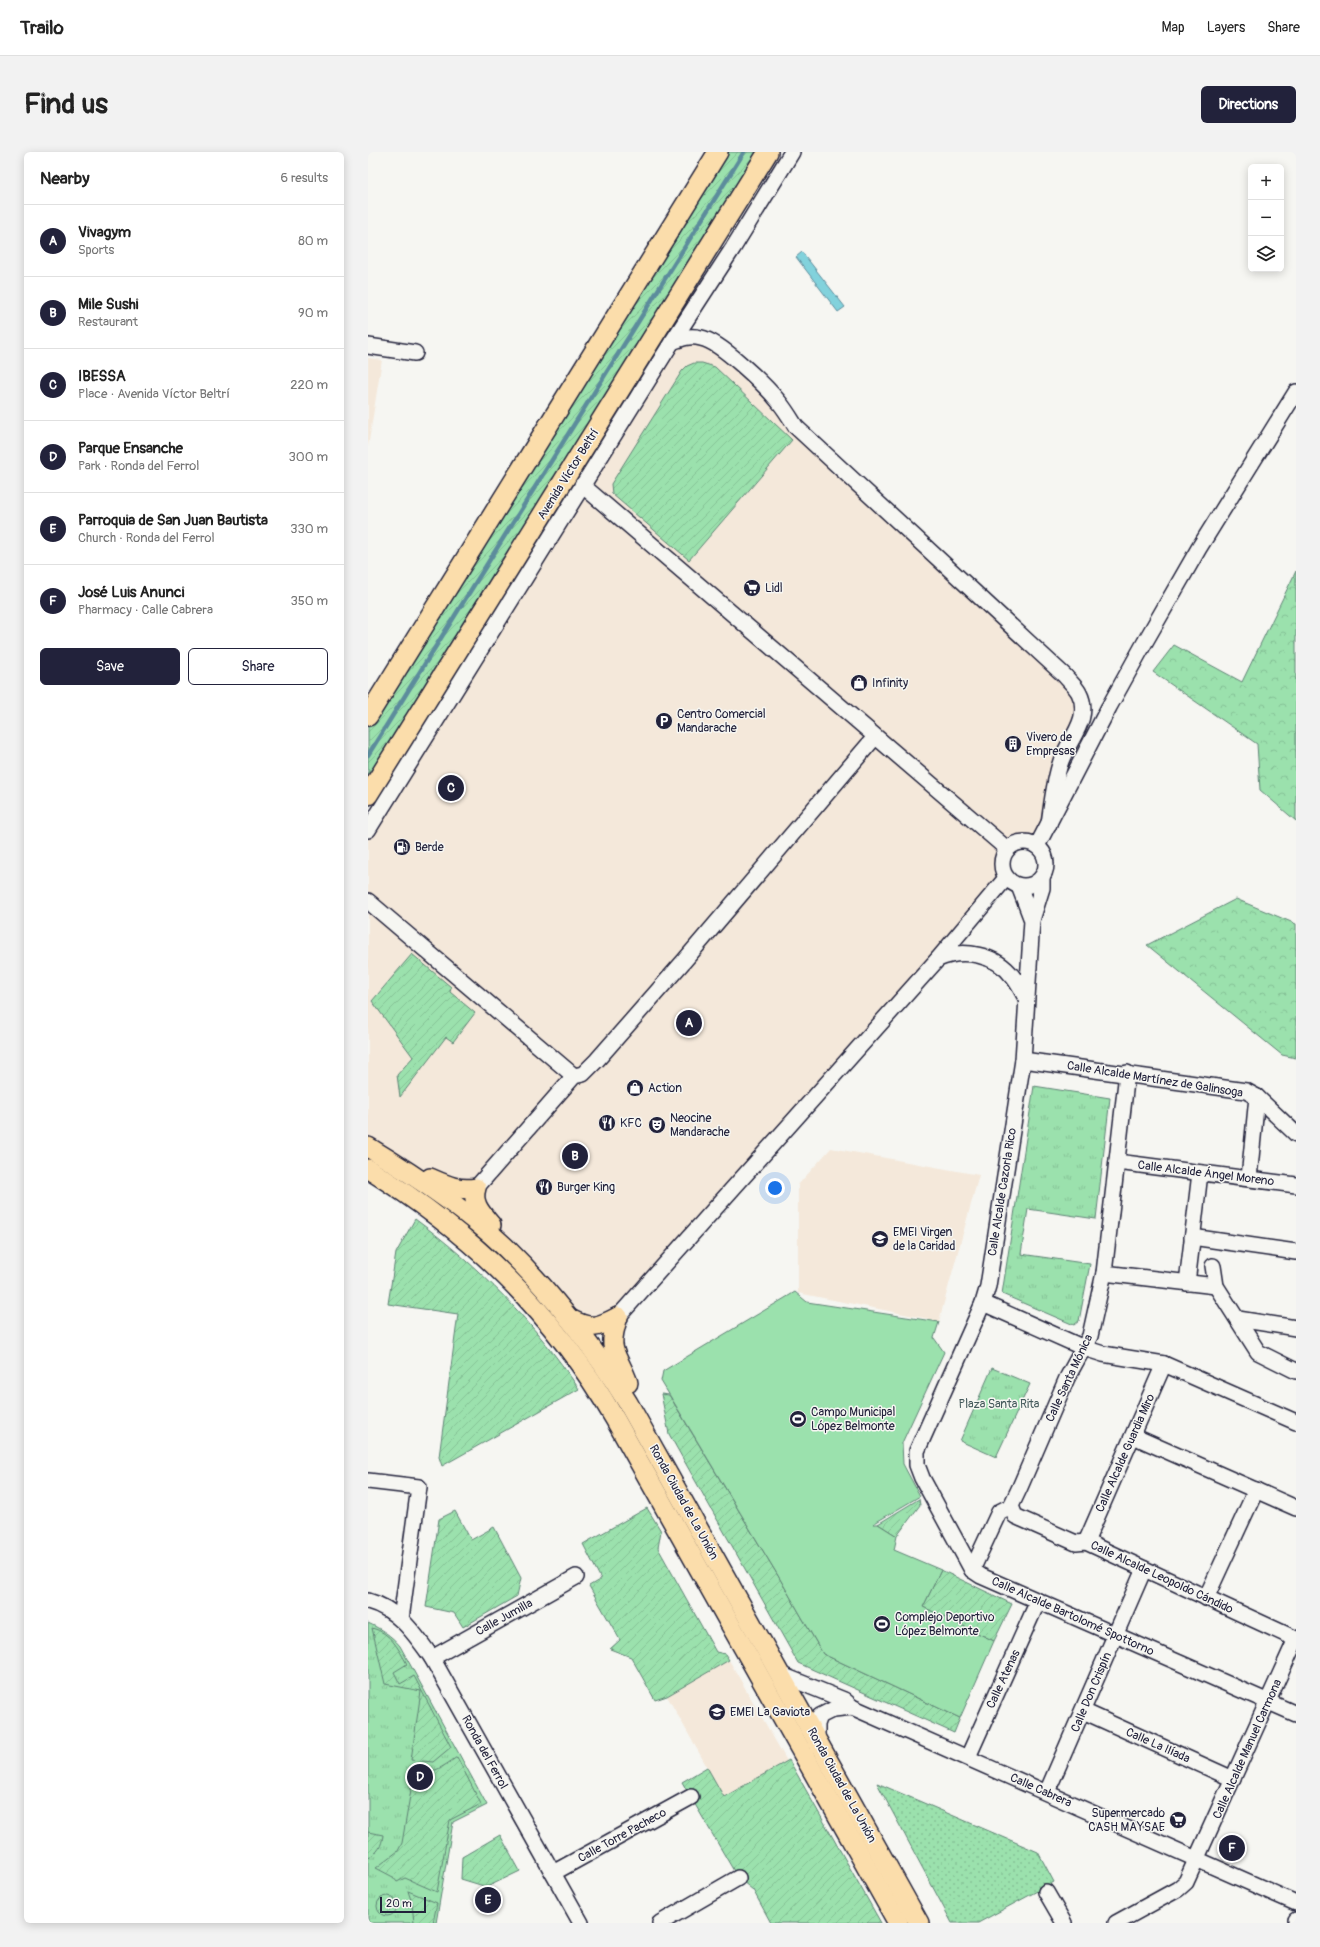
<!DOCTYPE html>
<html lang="en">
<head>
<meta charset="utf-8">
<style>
	:root { --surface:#fff; --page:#f2f2f2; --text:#222; --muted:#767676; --line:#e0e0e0; --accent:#22223b }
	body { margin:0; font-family:Pangolin,sans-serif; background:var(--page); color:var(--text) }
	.controls { position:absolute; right:12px; top:12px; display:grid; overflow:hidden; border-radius:6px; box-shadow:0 2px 10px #0003 }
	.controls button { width:36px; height:36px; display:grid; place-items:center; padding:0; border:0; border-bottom:1px solid var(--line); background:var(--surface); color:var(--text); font:20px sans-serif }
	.scale { position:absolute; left:12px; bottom:10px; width:46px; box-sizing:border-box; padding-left:4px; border:2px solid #22223b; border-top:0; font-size:11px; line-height:14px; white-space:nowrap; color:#22223b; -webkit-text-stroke:3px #f6f6f2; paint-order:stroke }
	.you { position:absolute; left:407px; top:1036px; width:14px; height:14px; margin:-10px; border:3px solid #fff; border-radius:50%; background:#1a73e8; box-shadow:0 0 0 6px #1a73e833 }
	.badge { display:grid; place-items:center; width:26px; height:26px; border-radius:50%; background:var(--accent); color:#fff; font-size:13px; font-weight:700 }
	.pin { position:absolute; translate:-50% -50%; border:2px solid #fff; box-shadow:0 1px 4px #0006 }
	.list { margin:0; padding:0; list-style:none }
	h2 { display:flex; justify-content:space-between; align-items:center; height:52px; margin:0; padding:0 16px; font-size:17px }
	h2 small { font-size:13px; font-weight:400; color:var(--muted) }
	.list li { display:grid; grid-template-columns:26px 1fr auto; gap:12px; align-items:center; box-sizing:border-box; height:72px; padding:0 16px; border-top:1px solid var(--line) }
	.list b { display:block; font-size:15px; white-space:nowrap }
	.list p { margin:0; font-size:13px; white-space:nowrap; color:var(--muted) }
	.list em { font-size:13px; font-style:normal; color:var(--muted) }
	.actions { display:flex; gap:8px; padding:12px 16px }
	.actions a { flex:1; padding:9px 0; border:1px solid var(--accent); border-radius:6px; text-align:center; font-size:14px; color:var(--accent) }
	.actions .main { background:var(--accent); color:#fff }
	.icon { flex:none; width:22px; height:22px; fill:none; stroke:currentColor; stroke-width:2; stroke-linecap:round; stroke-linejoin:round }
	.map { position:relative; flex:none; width:928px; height:1771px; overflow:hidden; border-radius:6px }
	header { display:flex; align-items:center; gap:24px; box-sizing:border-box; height:56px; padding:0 20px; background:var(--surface); border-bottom:1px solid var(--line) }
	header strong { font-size:19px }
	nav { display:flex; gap:22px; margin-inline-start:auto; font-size:14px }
	.intro { display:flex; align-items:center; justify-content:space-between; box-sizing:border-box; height:96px; padding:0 24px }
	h1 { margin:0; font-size:28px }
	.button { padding:10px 18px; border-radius:6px; background:var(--accent); color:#fff; font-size:14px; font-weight:700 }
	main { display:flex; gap:24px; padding:0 24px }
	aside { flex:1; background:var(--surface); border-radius:6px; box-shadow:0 2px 10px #0003 }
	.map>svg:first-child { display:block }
</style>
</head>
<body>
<header>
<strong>Trailo</strong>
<nav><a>Map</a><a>Layers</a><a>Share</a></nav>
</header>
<div class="intro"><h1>Find us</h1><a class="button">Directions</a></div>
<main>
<aside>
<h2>Nearby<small>6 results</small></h2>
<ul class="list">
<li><span class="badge">A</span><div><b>Vivagym</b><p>Sports</p></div><em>80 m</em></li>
<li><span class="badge">B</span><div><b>Mile Sushi</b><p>Restaurant</p></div><em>90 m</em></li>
<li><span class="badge">C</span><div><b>IBESSA</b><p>Place · Avenida Víctor Beltrí</p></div><em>220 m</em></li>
<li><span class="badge">D</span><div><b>Parque Ensanche</b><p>Park · Ronda del Ferrol</p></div><em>300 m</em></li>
<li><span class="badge">E</span><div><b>Parroquia de San Juan Bautista</b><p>Church · Ronda del Ferrol</p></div><em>330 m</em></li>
<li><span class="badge">F</span><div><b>José Luis Anunci</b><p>Pharmacy · Calle Cabrera</p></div><em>350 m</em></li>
</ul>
<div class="actions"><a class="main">Save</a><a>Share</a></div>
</aside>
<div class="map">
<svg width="928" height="1771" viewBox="0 0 928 1771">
	<defs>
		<pattern id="grass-dots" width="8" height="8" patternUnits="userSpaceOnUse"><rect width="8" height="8" fill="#9be1ad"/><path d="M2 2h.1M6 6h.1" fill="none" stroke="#85c196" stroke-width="1.8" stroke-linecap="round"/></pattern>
		<pattern id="forest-crowns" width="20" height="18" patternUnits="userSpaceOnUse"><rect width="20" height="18" fill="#9be1ad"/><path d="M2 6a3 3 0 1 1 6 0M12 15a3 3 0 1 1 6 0" fill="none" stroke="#85c196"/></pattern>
		<pattern id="park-tufts" width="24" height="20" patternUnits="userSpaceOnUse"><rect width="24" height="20" fill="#9be1ad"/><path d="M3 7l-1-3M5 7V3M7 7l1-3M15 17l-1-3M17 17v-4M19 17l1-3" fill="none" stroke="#85c196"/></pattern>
		<pattern id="garden-furrows" width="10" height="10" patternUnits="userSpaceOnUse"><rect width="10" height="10" fill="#9be1ad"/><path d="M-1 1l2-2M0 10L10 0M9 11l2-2" fill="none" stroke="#85c196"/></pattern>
	</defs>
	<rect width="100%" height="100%" fill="#f6f6f2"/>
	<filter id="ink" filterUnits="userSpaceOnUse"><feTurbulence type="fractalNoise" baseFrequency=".025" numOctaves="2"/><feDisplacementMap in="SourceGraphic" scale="8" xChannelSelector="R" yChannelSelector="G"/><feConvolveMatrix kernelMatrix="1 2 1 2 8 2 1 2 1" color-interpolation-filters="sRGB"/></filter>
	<g filter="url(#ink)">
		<g fill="#f4e8da">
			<path d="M340,188l357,336 18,34 -46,135 -12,-3 -8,1 -12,11 -3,7 2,13 -386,443 -33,9 -121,-136 -96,-43v-317l304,-488z"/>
			<path d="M0,206l14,2 -14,87z"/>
			<path d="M463,996l148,27 -40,146 -141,-28v-108z"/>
			<path d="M361,1508l58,101 -63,36 -57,-101z"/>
		</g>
		<path fill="url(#grass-dots)" stroke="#5e8274" d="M509,1631l161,69 16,30 -76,41h-26z"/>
		<g fill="url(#forest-crowns)" stroke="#5e8274">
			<path d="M928,419v250l-36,-31 -3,-46 -104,-72 21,-27 68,37z"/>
			<path d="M868,747l60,25v134l-14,-3 -135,-110z"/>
		</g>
		<g fill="url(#park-tufts)" stroke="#5e8274">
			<path d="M666,934l76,12 -14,121 -68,-10 -7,45 69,10 -11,57 -5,4 -72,-31z"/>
			<path d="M624,1216l38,16 -34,73 -36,-16z"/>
			<path d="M0,1471c13,6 23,12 32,23l87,159 -34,17 -17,101h-68z"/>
		</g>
		<g fill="url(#garden-furrows)" stroke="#5e8274">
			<path d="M350,0h50l-400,643v-79z"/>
			<path d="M326,211h8l13,4 77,73 -103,120 -77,-66 -1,-10 71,-113 5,-5z"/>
			<path d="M44,802l39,33 -1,5 25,21 -22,29 -7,-5 -46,60 -3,-22 16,-18 -41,-56z"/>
			<path d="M47,1067c65,48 119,103 164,170l-137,77 -3,-9 19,-143 -70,-10 8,-51z"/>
			<path d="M293,1242l8,1 111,184 43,75 137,64 -6,15 -156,-70 -129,-229z"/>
			<path d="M551,1347l1,6 -23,31 -19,-12z"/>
			<path d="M279,1356l14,23 -3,17 58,104 9,2 4,6 -62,36 -12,4 -24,-43 -21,-8 10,-9 -31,-54 12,-7 -18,-35z"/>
			<path d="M87,1359l16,29 23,-13 27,51 -4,18 -54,31 -9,-14 -28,-6 13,-88z"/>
			<path d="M573,1418l71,34 -18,37 -71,-34z"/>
			<path d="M4,1476c19,5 26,20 35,36l-13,8 6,12 14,-8 37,71 -18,15 -22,-2 10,-69 -36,-7z"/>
			<path d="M89,1605l24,47 -31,16 -13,72 -32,-14 -8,4 -4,-5 -17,-9 22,-17 4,-8 12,-71c20,2 27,-4 43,-15z"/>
			<path d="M421,1608l92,163h-110l-18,-33 -15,-12 -56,-96 25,-15 17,30z"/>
			<path d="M0,1680l15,3c-1,10 -5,19 -15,22z"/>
			<path d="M132,1683l20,36 -33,16 -26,-8 1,-22z"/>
			<path d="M40,1739l29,12 -4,20h-19l-2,-20z"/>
			<circle cx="19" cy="1754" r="10"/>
		</g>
		<path fill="#9be1ad" stroke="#5e8274" d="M427,1140l12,10 132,20 -5,16 10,14 -42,91 1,21 17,32 -47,28h5l19,12 -3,14 47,20 -18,37 71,34 -34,77 -137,-64 -43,-75 -119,-198 2,-10z"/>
		<path fill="#82d2dc" stroke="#5c8c9c" d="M434,100l43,55 -7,5 -42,-55z"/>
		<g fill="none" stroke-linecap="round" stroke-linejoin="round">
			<path stroke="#5c8c9c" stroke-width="4.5" d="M0,603l376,-603"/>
			<g stroke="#22223b" stroke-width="18">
				<g id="minor">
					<path d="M304,190l61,-94 59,-96"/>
					<path d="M0,194l47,7"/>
					<path d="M214,333l425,364"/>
					<path d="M0,678l304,-488c10,-4 18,-7 29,-4 19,3 65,48 78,64 6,7 12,17 17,25l269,249c4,5 11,11 14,17 13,25 -10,46 -18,68 -7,20 -9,42 -12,63"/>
					<circle cx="656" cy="712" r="22"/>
					<path d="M669,694l72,-139 36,-65 54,-94 97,-156"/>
					<path d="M674,725v11l-10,32 -9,140 -35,226 -5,17 -66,148v14l5,13 50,92 9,6 315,138"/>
					<path d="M651,734l13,34"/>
					<path d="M0,749l206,175"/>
					<path d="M570,807c25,-11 58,-5 75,18 5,6 9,14 13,21"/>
					<path d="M655,908l223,31 11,6 39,37"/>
					<path d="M749,1010l179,23"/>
					<path d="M881,1026l8,-81"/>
					<path d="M108,1036l98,-112 9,-2 14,-14 87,-99 191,-224"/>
					<path d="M824,1085l104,15"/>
					<path d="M845,1114l3,20 42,66 38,19"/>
					<path d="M736,1121l112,13"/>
					<path d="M819,1131l13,-110"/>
					<path d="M615,1151l101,45 19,6 61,10 132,58"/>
					<path d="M250,1165l319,-357 69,-82"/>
					<path d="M870,1167l58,9"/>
					<path d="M765,1284l163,72"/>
					<path d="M0,1329l51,6 -18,132"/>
					<path d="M643,1354l4,10 61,27 10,-1 210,97"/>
					<path d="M718,1390l78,-178"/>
					<path d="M604,1418l27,-58 12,-6 9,-19 47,-109 23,-42 14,-63 23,-200"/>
					<path d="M838,1446l50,-108"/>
					<path d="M0,1449c30,8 47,33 64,57l149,265"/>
					<path d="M64,1506l144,-81"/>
					<path d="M414,1523l62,25 8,7 444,196"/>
					<path d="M715,1559l150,68"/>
					<path d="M449,1589v-17l3,-8 14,-7 18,-2"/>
					<path d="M600,1605l70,-156"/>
					<path d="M679,1640l97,-223"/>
					<path d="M185,1721l138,-76"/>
					<path d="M678,1740l18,31"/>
					<path d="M292,1771l78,-45"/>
					<path d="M748,1771l62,-34 8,-7 110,-243"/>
					<path d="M928,1771v-3"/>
				</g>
			</g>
			<g stroke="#22223b" stroke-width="22">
				<g id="major">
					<path d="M0,564l350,-564"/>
					<path d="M0,643l400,-643"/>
					<path d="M0,995c48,29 96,61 137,100 48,47 88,99 123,156l291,520"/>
					<path d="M0,1017c105,65 185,143 247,250l283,504"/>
					<path d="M62,1026c16,7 28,13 46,10 -5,16 6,26 15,37"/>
					<path d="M250,1165c-12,36 -1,35 10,66"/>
					<path d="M202,1167c21,11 27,9 48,-2"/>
				</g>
			</g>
			<use href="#minor" stroke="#f6f6f2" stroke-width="15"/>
			<use href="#major" stroke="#fbddab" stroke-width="19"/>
		</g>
	</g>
	<defs>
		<g id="supermarket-disc" transform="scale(0.9)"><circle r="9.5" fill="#22223b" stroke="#f6f6f2"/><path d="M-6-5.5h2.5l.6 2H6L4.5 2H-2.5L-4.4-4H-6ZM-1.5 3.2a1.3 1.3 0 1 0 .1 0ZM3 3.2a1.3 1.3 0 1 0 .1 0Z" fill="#fff"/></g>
		<g id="shop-disc" transform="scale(0.9)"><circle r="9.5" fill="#22223b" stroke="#f6f6f2"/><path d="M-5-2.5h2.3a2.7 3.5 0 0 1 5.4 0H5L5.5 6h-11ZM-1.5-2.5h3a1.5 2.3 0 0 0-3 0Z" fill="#fff"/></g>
		<g id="parking-disc" transform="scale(0.9)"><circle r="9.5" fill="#22223b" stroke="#f6f6f2"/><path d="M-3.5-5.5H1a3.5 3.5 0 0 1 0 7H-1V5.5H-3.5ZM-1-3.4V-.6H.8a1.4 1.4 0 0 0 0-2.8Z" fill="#fff"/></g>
		<g id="building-disc" transform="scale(0.9)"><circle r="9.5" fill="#22223b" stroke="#f6f6f2"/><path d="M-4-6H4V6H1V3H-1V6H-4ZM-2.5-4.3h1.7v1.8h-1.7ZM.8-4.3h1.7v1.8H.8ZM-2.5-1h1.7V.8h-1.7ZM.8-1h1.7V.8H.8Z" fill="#fff"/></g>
		<g id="fuel-disc" transform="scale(0.9)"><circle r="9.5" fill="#22223b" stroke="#f6f6f2"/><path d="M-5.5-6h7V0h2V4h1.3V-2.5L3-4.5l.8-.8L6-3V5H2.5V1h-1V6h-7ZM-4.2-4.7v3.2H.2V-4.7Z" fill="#fff"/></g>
		<g id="restaurant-disc" transform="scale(0.9)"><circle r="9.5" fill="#22223b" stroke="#f6f6f2"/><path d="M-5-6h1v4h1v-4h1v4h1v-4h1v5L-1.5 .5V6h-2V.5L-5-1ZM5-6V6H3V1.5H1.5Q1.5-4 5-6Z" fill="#fff"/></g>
		<g id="theatre-disc" transform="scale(0.9)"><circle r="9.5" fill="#22223b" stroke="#f6f6f2"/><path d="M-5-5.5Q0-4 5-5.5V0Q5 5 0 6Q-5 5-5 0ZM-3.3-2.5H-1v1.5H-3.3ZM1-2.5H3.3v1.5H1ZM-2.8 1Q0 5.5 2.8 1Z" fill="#fff"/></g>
		<g id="school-disc" transform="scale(0.9)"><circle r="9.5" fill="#22223b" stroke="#f6f6f2"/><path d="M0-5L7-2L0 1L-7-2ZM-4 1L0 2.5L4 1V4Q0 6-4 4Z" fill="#fff"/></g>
		<g id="stadium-disc" transform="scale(0.9)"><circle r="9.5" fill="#22223b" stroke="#f6f6f2"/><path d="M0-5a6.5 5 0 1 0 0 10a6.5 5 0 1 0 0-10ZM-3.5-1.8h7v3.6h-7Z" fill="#fff"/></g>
	</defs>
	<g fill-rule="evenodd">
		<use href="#supermarket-disc" x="384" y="436"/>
		<use href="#shop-disc" x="491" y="531"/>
		<use href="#parking-disc" x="296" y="569"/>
		<use href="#building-disc" x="645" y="592"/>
		<use href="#fuel-disc" x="34" y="695"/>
		<use href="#shop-disc" x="267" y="936"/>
		<use href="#restaurant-disc" x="239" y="971"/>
		<use href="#theatre-disc" x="289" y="973"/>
		<use href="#restaurant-disc" x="176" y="1035"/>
		<use href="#school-disc" x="512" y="1087"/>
		<use href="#stadium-disc" x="430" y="1267"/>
		<use href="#stadium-disc" x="514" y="1472"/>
		<use href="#school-disc" x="349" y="1560"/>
		<use href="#supermarket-disc" x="810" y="1668"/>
	</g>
	<g text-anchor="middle" stroke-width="3" stroke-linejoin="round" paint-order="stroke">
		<g font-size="12" fill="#22223b" stroke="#f6f6f2">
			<text transform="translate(200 322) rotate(-58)" y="4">Avenida Víctor Beltrí</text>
			<text transform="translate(787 927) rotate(9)" y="4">Calle Alcalde Martínez de Galinsoga</text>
			<text transform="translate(838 1021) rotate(7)" y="4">Calle Alcalde Ángel Moreno</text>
			<text transform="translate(634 1040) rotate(-81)" y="4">Calle Alcalde Cazorla Rico</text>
			<text transform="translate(701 1226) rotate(-65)" y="4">Calle Santa Mónica</text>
			<text transform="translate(757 1301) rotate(-66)" y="4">Calle Alcalde Guardia Miro</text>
			<text transform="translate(316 1350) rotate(61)" y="4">Ronda Ciudad de La Unión</text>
			<text transform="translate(794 1425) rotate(25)" y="4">Calle Alcalde Leopoldo Cándido</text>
			<text transform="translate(705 1464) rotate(24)" y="4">Calle Alcalde Bartolomé Spottorno</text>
			<text transform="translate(136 1465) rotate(-29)" y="4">Calle Jumilla</text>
			<text transform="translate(635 1527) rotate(-65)" y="4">Calle Atenas</text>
			<text transform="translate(723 1540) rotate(-67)" y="4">Calle Don Crispín</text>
			<text transform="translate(790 1593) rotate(24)" y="4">Calle La Ilíada</text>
			<text transform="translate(879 1597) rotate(-66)" y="4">Calle Alcalde Manuel Carmona</text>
			<text transform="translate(117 1600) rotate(61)" y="4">Ronda del Ferrol</text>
			<text transform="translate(474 1633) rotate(61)" y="4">Ronda Ciudad de La Unión</text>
			<text transform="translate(673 1638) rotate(24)" y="4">Calle Cabrera</text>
			<text transform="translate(254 1683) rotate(-29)" y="4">Calle Torre Pacheco</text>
		</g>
		<g font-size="12" fill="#22223b" stroke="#f6f6f2" text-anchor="start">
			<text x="397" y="440">Lidl</text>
			<text x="504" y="535">Infinity</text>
			<text x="309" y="566">Centro Comercial<tspan x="309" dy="14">Mandarache</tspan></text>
			<text x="658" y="589">Vivero de<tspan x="658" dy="14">Empresas</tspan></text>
			<text x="47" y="699">Berde</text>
			<text x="280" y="940">Action</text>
			<text x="302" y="970">Neocine<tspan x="302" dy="14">Mandarache</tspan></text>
			<text x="252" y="975">KFC</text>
			<text x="189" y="1039">Burger King</text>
			<text x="525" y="1084">EMEI Virgen<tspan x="525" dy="14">de la Caridad</tspan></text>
			<text x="443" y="1264">Campo Municipal<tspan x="443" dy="14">López Belmonte</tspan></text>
			<text x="527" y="1469">Complejo Deportivo<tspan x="527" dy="14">López Belmonte</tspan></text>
			<text x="362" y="1564">EMEI La Gaviota</text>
			<text x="797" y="1665" text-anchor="end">Supermercado<tspan x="797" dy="14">CASH MAYSAE</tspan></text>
		</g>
		<g font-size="12" fill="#465b5d" stroke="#f6f6f2">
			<text x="631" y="1256">Plaza Santa Rita</text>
		</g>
	</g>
</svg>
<div class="controls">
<button>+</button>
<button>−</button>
<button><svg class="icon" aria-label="layers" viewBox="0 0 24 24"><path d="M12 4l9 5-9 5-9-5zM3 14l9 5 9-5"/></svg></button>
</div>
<div class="scale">20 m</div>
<div class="you"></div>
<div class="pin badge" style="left:321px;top:871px">A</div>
<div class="pin badge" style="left:207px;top:1004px">B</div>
<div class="pin badge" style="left:83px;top:636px">C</div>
<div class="pin badge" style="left:52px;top:1625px">D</div>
<div class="pin badge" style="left:120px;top:1748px">E</div>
<div class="pin badge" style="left:864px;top:1696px">F</div>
</div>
</main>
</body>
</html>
